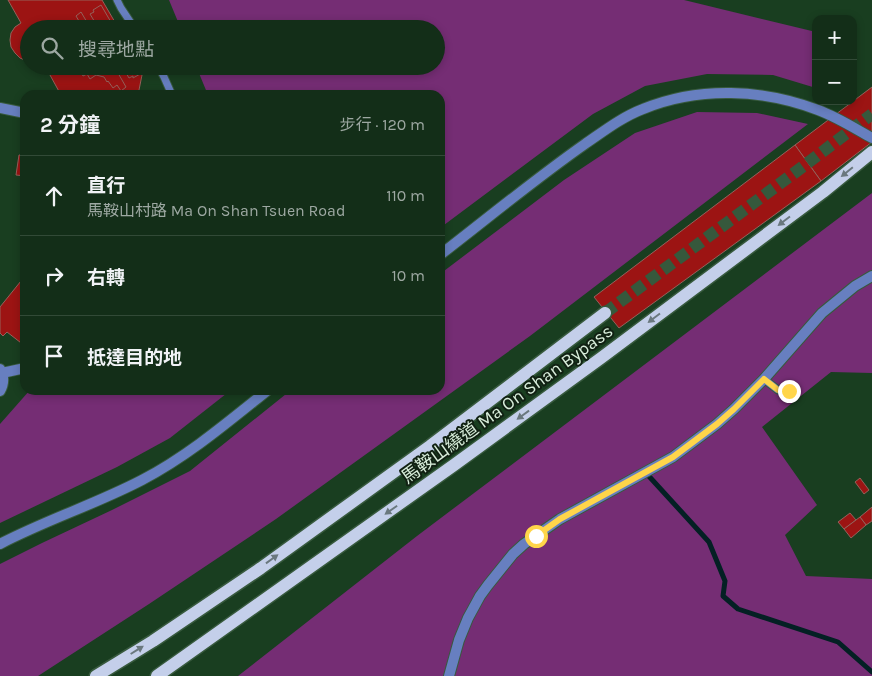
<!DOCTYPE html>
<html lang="zh-TW">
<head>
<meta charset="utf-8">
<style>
	:root { --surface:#132e18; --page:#1c3621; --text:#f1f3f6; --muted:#9da8a2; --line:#324a37 }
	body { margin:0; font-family:Karla,"Noto Sans TC",sans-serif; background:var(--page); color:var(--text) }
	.controls { position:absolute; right:15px; top:15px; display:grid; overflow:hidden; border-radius:10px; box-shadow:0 2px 8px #0003 }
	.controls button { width:45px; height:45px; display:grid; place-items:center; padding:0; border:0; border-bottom:1px solid var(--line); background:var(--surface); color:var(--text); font:25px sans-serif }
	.stop { position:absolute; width:15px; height:15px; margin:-11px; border:4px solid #ffd54a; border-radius:50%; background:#fff }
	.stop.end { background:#ffd54a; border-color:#fff; box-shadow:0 1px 5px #0008 }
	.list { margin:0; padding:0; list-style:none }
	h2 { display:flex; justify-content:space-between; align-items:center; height:65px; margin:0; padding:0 20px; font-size:21px }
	h2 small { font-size:16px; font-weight:400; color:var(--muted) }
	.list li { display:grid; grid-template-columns:32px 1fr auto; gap:15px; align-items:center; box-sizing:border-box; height:80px; padding:0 20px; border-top:1px solid var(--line) }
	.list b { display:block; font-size:19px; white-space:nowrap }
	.list p { margin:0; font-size:16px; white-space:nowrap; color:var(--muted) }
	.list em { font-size:16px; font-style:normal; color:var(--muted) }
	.icon { flex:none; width:28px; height:28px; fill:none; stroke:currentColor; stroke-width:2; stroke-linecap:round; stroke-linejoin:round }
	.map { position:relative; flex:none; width:872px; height:676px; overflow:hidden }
	.search { position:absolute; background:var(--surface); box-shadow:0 2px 8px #0003; left:20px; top:20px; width:425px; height:55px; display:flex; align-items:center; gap:12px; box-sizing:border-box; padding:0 18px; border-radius:28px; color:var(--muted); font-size:19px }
	.panel { position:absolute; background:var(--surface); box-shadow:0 2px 8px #0003; left:20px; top:90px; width:425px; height:305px; border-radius:15px }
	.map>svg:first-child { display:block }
</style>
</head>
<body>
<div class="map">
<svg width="872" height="676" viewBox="0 0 872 676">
	<rect width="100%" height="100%" fill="#193e20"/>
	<g fill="#752d74">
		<path d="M169,0h515l132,32v56l-43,-13 -66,-1 -62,12 -52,28 -153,114v-133h-232l-12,-29h240v-37h-255z"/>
		<path d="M697,112l60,1 51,11 -278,212 -254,183 -127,85 -111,72h-38v-112l42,-21 70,-33 78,-39 101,-81h149v-116l124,-94 71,-47z"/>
		<path d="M872,193v180l-41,-1 -69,55 55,78 -32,30 21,41 66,3v97h-634l179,-140z"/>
		<path d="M30,390h201l-61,48 -53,29 -117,56v-99z"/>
	</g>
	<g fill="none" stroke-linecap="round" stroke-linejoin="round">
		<path stroke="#042024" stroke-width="5" d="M646,473l63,69 16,39 -2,15 15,13 100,33 34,30"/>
	</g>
	<g fill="#9c1413" stroke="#95625b">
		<path d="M8,0h94l17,29h-90v32h-2l-7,-3 -5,-5 -4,-6 -1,-7 1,-7 4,-6 6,-4z"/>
		<path d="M101,5l14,24h-16l-9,-15 4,-2 -1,-2z"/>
		<path d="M81,12l10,17h-14l-3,-5 5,-3 -3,-5z"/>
		<path d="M45,66h96l2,4 -5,25h-77z"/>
		<path d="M84,66h30l12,21 -5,4 -4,-6 -4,3 -5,-7 -1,1 -3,-5 -8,-2 -6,4 -3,-5 -4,2 -4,-7z"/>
		<path d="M122,66h16l4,7 -9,5v-2l-4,2z"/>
		<path d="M872,87v55l-51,39 -26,-36z"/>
		<path d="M795,145l26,36 -202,147 -25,-31z"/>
		<path d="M19,155h6v21l-9,-1z"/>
		<path d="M25,276v70l-18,-14 -4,4 -3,-3v-26z"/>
		<path d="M860,478l9,12 -5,4 -9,-12z"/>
		<path d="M872,507v14l-6,4 -6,-8z"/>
		<path d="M850,513l6,7 -12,9 -6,-7z"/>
		<path d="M860,517l6,8 -15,13 -7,-9z"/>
	</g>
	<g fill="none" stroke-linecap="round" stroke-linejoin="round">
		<path stroke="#36583c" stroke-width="12" stroke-dasharray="12 6" stroke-linecap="butt" d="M605,313l200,-148 67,-51"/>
		<g stroke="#385a3e" stroke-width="9">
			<g id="lane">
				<path d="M117,0l4,8 14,21"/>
				<path d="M158,66l6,11 8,18"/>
				<path d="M764,379l14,11h15"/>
			</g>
		</g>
		<g stroke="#385a3e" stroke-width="12">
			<g id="street">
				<path d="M0,108l25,5"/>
				<path d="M440,255c48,-37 95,-76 145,-111 19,-13 37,-27 58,-35 56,-23 120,-20 175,1 19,7 36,18 54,28"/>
				<path d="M0,369c4,7 4,15 0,22"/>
				<path d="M2,373l23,-5"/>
				<path d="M0,544c46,-24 96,-40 142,-64 46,-24 86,-58 126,-90"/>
				<path d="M449,676l10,-36 9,-22 12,-22 8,-11 25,-31 11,-10 36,-25 113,-62 44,-33 17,-15 30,-30 58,-66 33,-27 17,-10"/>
			</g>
		</g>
		<g stroke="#385a3e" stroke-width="15">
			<g id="primary">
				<path d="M96,676l57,-35 108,-73 169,-122 175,-133"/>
				<path d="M157,676l297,-211 147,-107 222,-166 49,-40"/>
			</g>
		</g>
		<use href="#lane" stroke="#677fc0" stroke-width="7"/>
		<use href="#street" stroke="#677fc0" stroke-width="10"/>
		<use href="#primary" stroke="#c4cfea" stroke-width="12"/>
	</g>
	<defs><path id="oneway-solid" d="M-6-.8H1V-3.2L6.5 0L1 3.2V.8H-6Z" transform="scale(1.25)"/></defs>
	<g fill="#6a787e">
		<use href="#oneway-solid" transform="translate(847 172) rotate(141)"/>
		<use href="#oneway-solid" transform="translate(784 221) rotate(143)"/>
		<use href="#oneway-solid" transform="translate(654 318) rotate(143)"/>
		<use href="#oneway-solid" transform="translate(523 415) rotate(144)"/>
		<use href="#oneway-solid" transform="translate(391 510) rotate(145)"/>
		<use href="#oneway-solid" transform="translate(272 559) rotate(-36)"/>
		<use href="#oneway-solid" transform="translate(137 650) rotate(-32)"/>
	</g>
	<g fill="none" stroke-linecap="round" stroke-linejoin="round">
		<path stroke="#ffd54a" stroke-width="6" d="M536,536l24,-17 113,-62 44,-33 17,-15 30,-30 14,11 11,1"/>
	</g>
	<g text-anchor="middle" stroke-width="4" stroke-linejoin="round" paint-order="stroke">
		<g font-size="18" fill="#d8edda" stroke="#112113">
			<text transform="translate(507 404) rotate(-36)" y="6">馬鞍山繞道 Ma On Shan Bypass</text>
		</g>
	</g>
</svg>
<div class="controls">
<button>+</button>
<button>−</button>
</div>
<div class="stop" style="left:536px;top:536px"></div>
<div class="stop end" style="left:789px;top:391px"></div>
<div class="search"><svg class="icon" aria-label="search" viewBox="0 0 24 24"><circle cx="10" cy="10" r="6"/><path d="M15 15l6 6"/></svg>搜尋地點</div>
<section class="panel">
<h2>2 分鐘<small>步行 · 120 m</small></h2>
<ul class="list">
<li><svg class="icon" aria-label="ahead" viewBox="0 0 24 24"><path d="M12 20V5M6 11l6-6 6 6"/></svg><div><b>直行</b><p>馬鞍山村路 Ma On Shan Tsuen Road</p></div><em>110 m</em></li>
<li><svg class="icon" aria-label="right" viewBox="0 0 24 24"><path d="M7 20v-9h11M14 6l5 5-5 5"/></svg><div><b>右轉</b></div><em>10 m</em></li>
<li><svg class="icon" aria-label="arrive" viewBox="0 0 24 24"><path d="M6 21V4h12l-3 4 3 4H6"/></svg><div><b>抵達目的地</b></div></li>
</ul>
</section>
</div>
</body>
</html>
